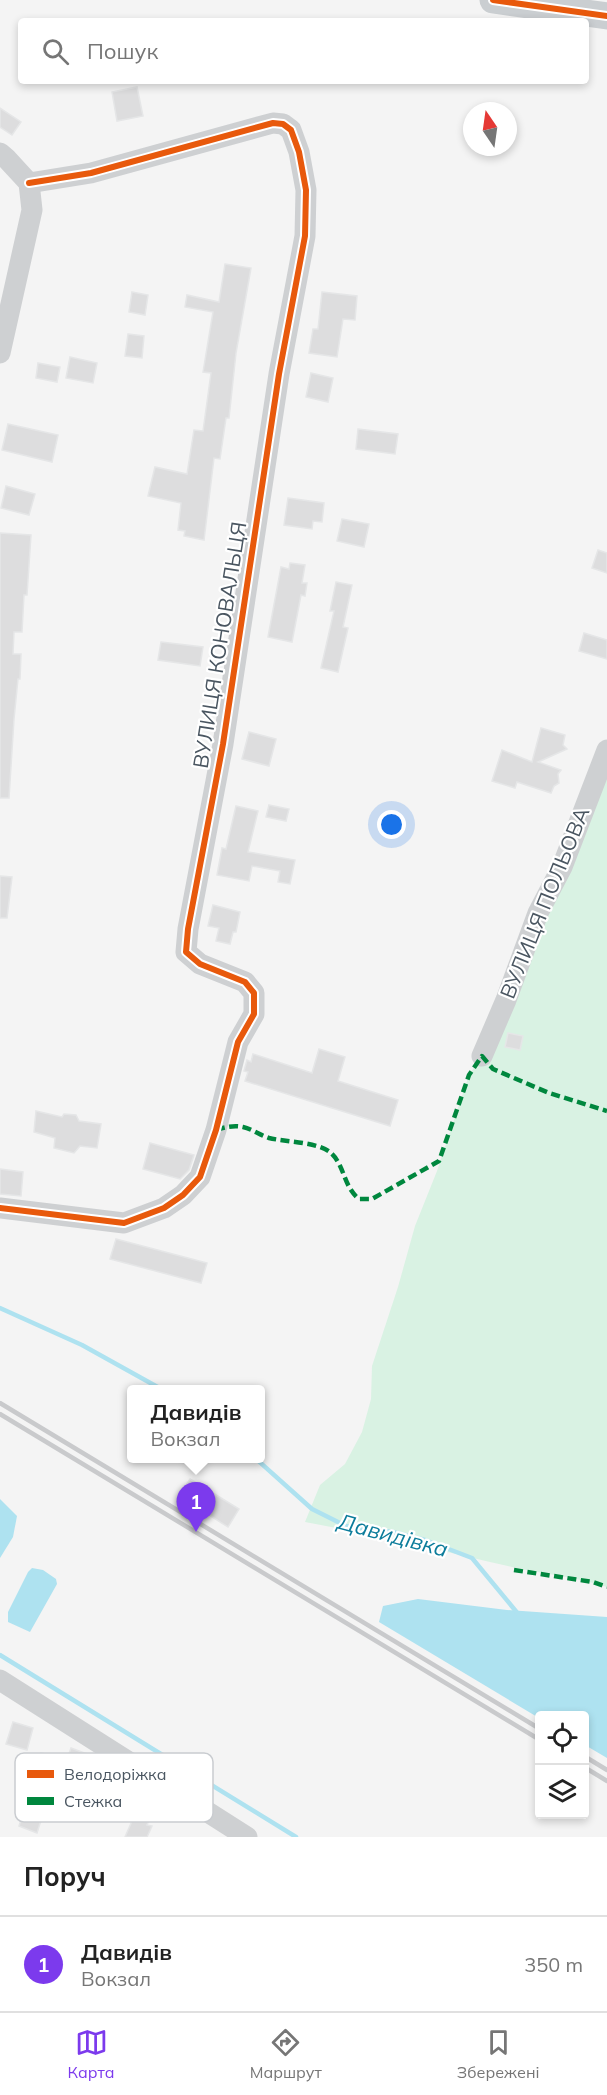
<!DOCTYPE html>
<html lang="uk">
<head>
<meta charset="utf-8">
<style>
	:root { --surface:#fff; --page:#f2f2f2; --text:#222; --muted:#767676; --line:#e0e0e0; --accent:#7c3aed }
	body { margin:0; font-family:Mulish,sans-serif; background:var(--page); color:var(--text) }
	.controls { position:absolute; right:18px; bottom:18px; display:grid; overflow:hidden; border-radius:6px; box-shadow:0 3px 9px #0003 }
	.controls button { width:54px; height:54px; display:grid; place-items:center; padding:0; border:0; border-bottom:2px solid var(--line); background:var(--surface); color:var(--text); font:30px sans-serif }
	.compass { position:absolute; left:463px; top:102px; width:54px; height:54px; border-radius:50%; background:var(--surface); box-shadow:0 3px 9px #0003; rotate:347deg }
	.you { position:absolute; left:392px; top:825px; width:21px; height:21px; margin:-15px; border:4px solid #fff; border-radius:50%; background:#1a73e8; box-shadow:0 0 0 9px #1a73e833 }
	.badge { display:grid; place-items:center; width:39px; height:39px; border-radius:50%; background:var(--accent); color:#fff; font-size:20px; font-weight:700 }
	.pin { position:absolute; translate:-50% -50px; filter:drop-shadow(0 2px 3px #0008) }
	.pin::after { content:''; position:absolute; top:32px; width:21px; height:18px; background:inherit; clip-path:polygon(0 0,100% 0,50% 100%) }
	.popup { position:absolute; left:127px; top:1385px; width:138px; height:78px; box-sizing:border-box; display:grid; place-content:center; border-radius:6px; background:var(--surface); filter:drop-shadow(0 2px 4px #0005); font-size:20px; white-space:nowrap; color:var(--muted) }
	.popup b { font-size:22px; color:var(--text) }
	.popup::after { content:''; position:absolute; left:50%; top:100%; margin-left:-12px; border:12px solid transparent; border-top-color:var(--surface) }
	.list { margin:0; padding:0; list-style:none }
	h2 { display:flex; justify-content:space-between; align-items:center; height:78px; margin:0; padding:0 24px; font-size:26px }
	h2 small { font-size:20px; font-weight:400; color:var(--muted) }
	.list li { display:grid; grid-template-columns:39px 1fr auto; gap:18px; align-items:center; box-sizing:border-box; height:96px; padding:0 24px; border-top:2px solid var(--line) }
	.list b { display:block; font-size:22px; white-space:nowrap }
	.list p { margin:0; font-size:20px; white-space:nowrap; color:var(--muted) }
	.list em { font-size:20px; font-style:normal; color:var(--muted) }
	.icon { flex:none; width:33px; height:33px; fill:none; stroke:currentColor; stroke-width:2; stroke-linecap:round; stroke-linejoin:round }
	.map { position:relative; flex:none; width:607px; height:1837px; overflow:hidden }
	.search { position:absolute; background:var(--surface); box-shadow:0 3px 9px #0003; left:18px; right:18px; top:18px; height:66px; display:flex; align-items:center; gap:15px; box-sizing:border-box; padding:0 21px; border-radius:6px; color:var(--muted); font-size:22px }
	.sheet { height:174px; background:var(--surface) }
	nav { display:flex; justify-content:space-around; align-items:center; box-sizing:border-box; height:84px; border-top:2px solid var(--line); background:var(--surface); font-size:16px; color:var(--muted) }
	nav a { display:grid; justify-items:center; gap:3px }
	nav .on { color:var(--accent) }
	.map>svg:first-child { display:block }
</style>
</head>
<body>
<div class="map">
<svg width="607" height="1837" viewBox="0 0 607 1837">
	<rect width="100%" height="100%" fill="#f4f4f4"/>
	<path fill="#d9f2e3" d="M607,750v837c-31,-10 -63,-13 -95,-20 -69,-16 -137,-32 -207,-45l15,-37 25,-21 17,-32 9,-33 1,-33 26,-79 17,-61 22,-55 32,-96 13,-19z"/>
	<g fill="#aee2f0">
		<path d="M0,1499l17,17 -4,21 -13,21z"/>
		<path d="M32,1568l11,2 13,9 1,5 -27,48 -22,-10v-10l20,-40z"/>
		<path d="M418,1599l89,11 100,7v141l-22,-13 -1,-29h-44l-1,2 -160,-96 4,-16z"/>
	</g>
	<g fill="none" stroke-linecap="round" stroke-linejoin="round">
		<g stroke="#aee2f0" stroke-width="4.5">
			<path d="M0,1308l82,37 81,45"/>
			<path d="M255,1458l57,51 34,17 47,6 32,8 47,18 47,57"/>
			<path d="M0,1655l296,182"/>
		</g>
	</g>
	<g fill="#ddddde" stroke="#e5e6e7" stroke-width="1.5">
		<path d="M137,87l6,29 -26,5 -5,-29z"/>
		<path d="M0,108l21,14 -9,13 -12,-8z"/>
		<path d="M225,264l26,4 -15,85 -7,65h-3l-6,41 -6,-1 -10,82 -20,-4 1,-5 -7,-1 3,-27 -33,-7 7,-29 32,7 7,-44 9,1 8,-58 -8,-1 10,-60 -28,-5 2,-12 32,7z"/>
		<path d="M132,292l16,3 -3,20 -16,-3z"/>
		<path d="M322,292l35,4 -2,24 -12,-1 -6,38 -28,-4 4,-24h5z"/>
		<path d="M128,334l16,2 -2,22 -17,-2z"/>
		<path d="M70,357l27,6 -4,20 -27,-5z"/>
		<path d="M38,363l22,4 -3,15 -21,-4z"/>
		<path d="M311,373l22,5 -5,24 -22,-5z"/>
		<path d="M8,424l50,11 -6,27 -50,-12z"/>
		<path d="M358,429l40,5 -3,20 -39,-5z"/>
		<path d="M6,486l29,8 -6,21 -28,-7z"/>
		<path d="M288,498l36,5 -2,19 -9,-1 -1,8 -28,-4z"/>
		<path d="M342,519l27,5 -5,23 -27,-6z"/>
		<path d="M0,533l31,2 -4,60h-3l-2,37h-8l-1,22h8l-1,25h-2l-4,40 -5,79h-9z"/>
		<path d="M598,550l9,3v20l-15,-5z"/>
		<path d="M290,563l15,2 -3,18h5l-2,13 -4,-1 -9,47 -24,-5 13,-70 8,2z"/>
		<path d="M336,582l16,3 -9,42 5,1 -10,44 -17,-4 13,-57h-4z"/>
		<path d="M584,633l23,7v19l-28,-8z"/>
		<path d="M161,642l42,5 -3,19 -42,-6z"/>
		<path d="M541,728l24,7 -2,10 4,4 -29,13 23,8 -3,4 1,9 -5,3 -3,7 -34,-11 -2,6 -23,-7 10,-31 30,12z"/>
		<path d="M249,732l27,7 -7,27 -27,-7z"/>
		<path d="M269,805l20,4 -3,12 -20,-4z"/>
		<path d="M236,806l22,5 -10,41 47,8 -5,24 -12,-2 2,-11 -28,-5 -3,15 -32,-6 5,-27 4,1z"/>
		<path d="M0,876l12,1 -5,41h-7z"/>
		<path d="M213,905l27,7 -4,20h-3l-3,12 -14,-3 3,-13 -11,-2z"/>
		<path d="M508,1033l15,3 -3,14 -15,-3z"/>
		<path d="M319,1049l26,8 -7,24 60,19 -8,26 -145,-45 3,-9 -4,-1 3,-11 4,2 2,-8 59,19z"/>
		<path d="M36,1111l26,6 2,-3 12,1 3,6 22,3 -4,24 -17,-2 -6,7 -20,-5 1,-10 -21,-6z"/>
		<path d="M150,1143l44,12 -5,15 -9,9 -37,-10z"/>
		<path d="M0,1169l23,3 -2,24 -21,-2z"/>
		<path d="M116,1239l91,24 -6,20 -91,-24z"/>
		<path d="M190,1479l49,30 -11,18 -49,-31z"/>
		<path d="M13,1722l20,6 -6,22 -21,-6z"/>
		<path d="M71,1748l16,6 -4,11 -16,-6z"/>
		<path d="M41,1753l14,4 -4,14 -13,-4z"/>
		<path d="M120,1784l17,6 -6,17 -18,-7z"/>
		<path d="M139,1805l14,6 -6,14 5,1 -5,11h-22z"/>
		<path d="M25,1807l18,7 -6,19 -18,-7z"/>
	</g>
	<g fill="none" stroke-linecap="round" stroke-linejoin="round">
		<g stroke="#ced0d2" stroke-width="21">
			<path d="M0,153l7,6 22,24 3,27 -32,143"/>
			<path d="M482,1056l24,-56 32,-87 24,-46 45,-117"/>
			<path d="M0,1208l124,15 40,-15 19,-13 17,-18 16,-47 22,-88 16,-28v-21l-9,-11 -45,-18 -14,-12 2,-23 35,-185 56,-370 26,-138 1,-46 -7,-38 -8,-22 -8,-6 -10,-1 -182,50 -62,10"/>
			<path d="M0,1680l247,157"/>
		</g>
		<path stroke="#caced1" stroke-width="27" d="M493,0l114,16"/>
		<g stroke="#c9cacc" stroke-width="4.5">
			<path d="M0,1403l540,326"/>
			<path d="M0,1414l540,326"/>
			<path d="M584,1756l23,14"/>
			<path d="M584,1767l23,14"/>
		</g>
		<g stroke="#00873e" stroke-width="4.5" stroke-dasharray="9 4.5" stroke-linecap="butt">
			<path d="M216,1130c9,-3 18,-5 27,-3 9,2 17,8 26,11 17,4 50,4 62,15 14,13 12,33 28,46h13l67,-38 30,-86 13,-19 11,13 56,24 58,18"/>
			<path d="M514,1570l79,12 14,5"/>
		</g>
		<g stroke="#fff" stroke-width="10">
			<g id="cycleway">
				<path d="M493,0l114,16"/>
				<path d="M0,1208l124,15 40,-15 19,-13 17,-18 16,-47 22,-88 16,-28v-21l-9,-11 -45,-18 -14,-12 2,-23 35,-185 56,-370 26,-138 1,-46 -7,-38 -8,-22 -8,-6 -10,-1 -182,50 -62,10"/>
			</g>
		</g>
		<use href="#cycleway" stroke="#e8590c" stroke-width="6"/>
	</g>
	<g text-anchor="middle" stroke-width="4.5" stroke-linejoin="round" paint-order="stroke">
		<g font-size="21" fill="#4a5661" stroke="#fff">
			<text transform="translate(220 645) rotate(-81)" y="7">ВУЛИЦЯ КОНОВАЛЬЦЯ</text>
			<text transform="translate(545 903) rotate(-68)" y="7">ВУЛИЦЯ ПОЛЬОВА</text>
		</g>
		<g font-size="22" font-style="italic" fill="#0c7c9b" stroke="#fff">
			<text transform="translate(393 1535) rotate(15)" y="8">Давидівка</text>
		</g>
	</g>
	<rect x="15" y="1753" width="198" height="69" rx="9" fill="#fff" stroke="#c9ccd0" stroke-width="1.5"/>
	<rect x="27" y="1770" width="27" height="8" fill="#e8590c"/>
	<rect x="27" y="1797" width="27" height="8" fill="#00873e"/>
	<g font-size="16" fill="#4a5661">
		<text x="64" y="1780">Велодоріжка</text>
		<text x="64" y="1807">Стежка</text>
	</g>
</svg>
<div class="controls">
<button><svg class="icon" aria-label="locate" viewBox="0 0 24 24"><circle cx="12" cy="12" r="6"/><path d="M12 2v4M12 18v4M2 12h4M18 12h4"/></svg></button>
<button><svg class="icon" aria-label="layers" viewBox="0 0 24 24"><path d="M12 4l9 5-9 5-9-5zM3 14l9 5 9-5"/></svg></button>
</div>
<svg class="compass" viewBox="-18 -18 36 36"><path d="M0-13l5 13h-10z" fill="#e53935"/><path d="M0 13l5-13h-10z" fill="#767676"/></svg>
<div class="you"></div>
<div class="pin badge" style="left:196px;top:1532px">1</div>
<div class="popup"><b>Давидів</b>Вокзал</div>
<div class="search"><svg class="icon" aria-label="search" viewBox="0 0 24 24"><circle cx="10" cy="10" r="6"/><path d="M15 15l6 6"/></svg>Пошук</div>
</div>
<section class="sheet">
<h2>Поруч<small></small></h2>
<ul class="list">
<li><span class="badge">1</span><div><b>Давидів</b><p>Вокзал</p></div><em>350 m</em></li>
</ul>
</section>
<nav>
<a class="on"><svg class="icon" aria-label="map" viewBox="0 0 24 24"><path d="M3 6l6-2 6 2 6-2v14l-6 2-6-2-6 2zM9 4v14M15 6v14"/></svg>Карта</a>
<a><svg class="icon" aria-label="directions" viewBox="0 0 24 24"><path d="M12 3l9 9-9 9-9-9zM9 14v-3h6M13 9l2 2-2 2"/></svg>Маршрут</a>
<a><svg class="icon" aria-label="saved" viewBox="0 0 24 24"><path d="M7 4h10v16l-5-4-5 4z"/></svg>Збережені</a>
</nav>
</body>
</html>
